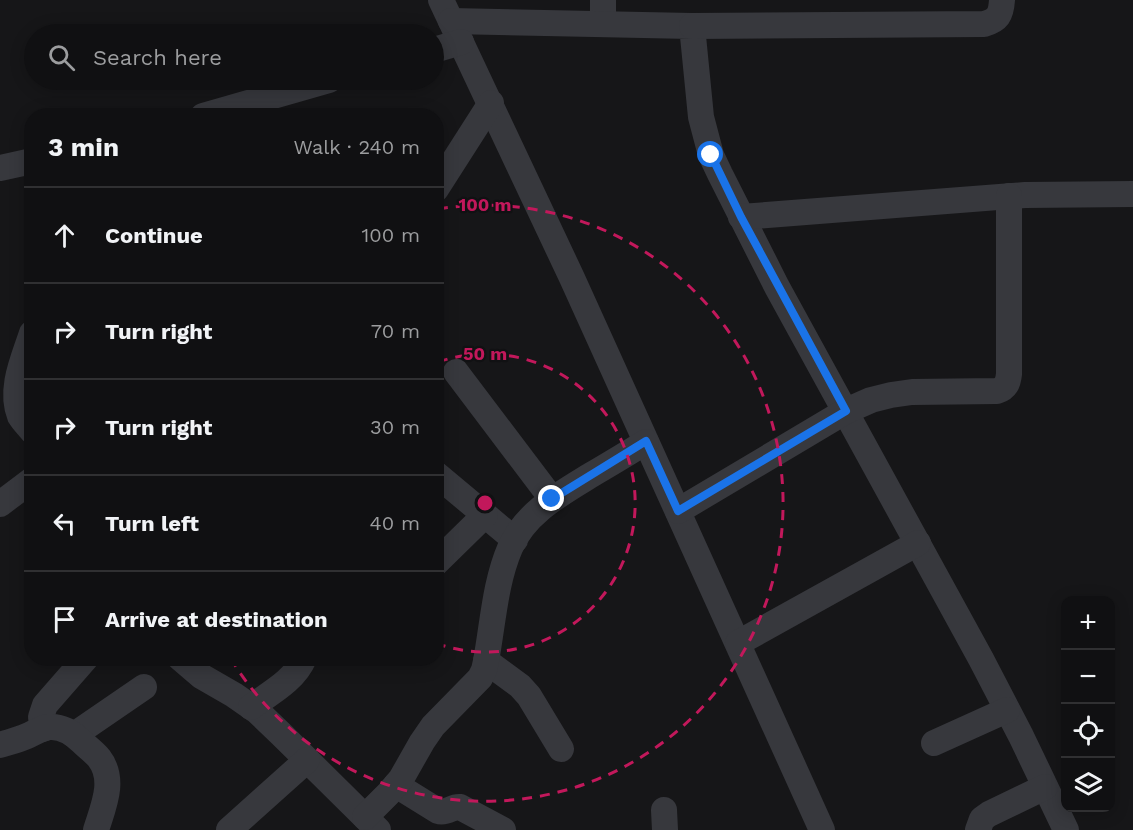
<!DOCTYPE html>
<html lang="en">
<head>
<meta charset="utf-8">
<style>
	:root { --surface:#101012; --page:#1e1e20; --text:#f1f3f6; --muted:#9c9d9f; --line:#303032 }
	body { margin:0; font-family:"Work Sans",sans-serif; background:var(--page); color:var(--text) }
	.controls { position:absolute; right:18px; bottom:18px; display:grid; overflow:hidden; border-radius:12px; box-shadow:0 3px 15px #0003 }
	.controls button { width:54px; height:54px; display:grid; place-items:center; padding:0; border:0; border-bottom:2px solid var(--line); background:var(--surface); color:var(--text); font:30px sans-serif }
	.stop { position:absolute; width:18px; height:18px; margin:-14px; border:4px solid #1a73e8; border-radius:50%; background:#fff }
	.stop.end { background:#1a73e8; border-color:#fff; box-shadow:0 2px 6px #0008 }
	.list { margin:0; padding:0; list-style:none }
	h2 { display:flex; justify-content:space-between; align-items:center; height:78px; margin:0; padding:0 24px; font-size:26px }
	h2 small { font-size:20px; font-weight:400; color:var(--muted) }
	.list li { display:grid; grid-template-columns:39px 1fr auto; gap:18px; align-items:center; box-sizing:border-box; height:96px; padding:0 24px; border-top:2px solid var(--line) }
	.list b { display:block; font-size:22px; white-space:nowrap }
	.list em { font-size:20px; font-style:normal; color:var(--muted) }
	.icon { flex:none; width:33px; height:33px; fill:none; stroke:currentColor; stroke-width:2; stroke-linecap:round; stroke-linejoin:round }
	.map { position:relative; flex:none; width:1133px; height:830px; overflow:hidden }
	.search { position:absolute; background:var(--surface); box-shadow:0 3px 15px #0003; left:24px; top:24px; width:420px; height:66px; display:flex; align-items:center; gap:15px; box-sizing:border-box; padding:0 21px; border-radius:33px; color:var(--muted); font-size:22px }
	.panel { position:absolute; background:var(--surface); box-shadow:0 3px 15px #0003; left:24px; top:108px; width:420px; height:558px; border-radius:24px }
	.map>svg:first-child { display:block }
</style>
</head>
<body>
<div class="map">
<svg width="1133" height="830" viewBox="0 0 1133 830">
	<rect width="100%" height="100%" fill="#161618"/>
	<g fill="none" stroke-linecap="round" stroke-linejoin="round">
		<g stroke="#37383d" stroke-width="26">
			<path d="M441,0l131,278 250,552"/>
			<path d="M603,0v24"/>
			<path d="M451,21l241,5 9,91 10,38 9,19 57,113 204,372 40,77 45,94"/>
			<path d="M692,26l292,-2c14,-4 17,-9 18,-24"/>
			<path d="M434,50l27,-8"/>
			<path d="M203,116l126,-36"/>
			<path d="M0,168l32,-7"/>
			<path d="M436,189l55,-86"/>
			<path d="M741,217l284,-22 108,-1"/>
			<path d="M32,333c-8,25 -23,56 -12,83 3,5 8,10 12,15"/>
			<path d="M456,372l96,127"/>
			<path d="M436,474l79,66"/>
			<path d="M0,504l32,-24"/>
			<path d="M678,511l168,-100 25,-11 20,-5 21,-3 85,-1c9,-3 11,-8 12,-17v-178"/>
			<path d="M436,563l49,-48"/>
			<path d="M738,643l180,-100"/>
			<path d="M180,658l21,18 33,19 23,16 24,23 97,96"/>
			<path d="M486,661l34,25 9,10 32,53"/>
			<path d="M251,707c19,-14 43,-26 53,-49"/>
			<path d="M43,729l-2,-12 4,-12 41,-47"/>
			<path d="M74,735l70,-48"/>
			<path d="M934,743l73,-33"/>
			<path d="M0,745c9,-3 18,-5 27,-9 7,-3 14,-8 22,-9 12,-1 24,6 33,15 5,5 12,10 17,16 17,22 4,49 -3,72"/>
			<path d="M396,785l42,26c9,3 14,-5 22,-4l43,23"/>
			<path d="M664,810l1,20"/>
			<path d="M365,817l24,-24 12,-14 21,-37 11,-16 47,-48 4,-8 2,-9c7,-38 9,-78 24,-113 15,-35 50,-54 81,-73 19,-11 37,-22 55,-33"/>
			<path d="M229,830l78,-70"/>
			<path d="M978,830l4,-11 7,-5 56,-27"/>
		</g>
	</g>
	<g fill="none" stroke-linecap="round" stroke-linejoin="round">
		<path stroke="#1a73e8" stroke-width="8" d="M552,499l94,-58 32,70 168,-100 -105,-194 -30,-62"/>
	</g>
	<g fill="none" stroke="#c2185b" stroke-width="3" stroke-dasharray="10 8">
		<path d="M438 362A149 149 0 1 1 438 644"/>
		<path d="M438 209A298 298 0 1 1 231 659"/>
	</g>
	<circle cx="485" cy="503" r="9" fill="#c2185b" stroke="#111113" stroke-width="3"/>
	<g font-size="18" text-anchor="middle" font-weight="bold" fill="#c2185b" stroke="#111113" stroke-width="4.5" stroke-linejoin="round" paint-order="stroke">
		<text x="485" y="211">100 m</text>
		<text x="485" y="360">50 m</text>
	</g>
</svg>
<div class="controls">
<button>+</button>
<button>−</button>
<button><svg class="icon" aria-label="locate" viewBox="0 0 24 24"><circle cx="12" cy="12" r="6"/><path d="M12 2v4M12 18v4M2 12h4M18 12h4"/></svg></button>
<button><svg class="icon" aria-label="layers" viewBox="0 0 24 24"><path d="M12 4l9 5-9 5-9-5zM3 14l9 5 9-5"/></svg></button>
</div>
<div class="stop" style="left:711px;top:155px"></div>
<div class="stop end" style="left:552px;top:499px"></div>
<div class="search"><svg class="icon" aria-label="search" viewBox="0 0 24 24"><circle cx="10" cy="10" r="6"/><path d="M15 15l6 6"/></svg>Search here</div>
<section class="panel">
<h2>3 min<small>Walk · 240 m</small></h2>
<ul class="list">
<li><svg class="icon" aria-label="ahead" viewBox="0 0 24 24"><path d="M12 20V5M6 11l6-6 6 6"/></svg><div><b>Continue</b></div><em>100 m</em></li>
<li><svg class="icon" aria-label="right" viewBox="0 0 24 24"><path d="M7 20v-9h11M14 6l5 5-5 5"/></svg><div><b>Turn right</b></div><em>70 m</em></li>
<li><svg class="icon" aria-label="right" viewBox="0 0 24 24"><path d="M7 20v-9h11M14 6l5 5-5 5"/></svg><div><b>Turn right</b></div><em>30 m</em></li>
<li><svg class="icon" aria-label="left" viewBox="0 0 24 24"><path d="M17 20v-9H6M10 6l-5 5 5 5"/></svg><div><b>Turn left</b></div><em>40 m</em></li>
<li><svg class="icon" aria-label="arrive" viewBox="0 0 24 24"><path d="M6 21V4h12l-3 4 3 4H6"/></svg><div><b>Arrive at destination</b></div></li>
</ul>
</section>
</div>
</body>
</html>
